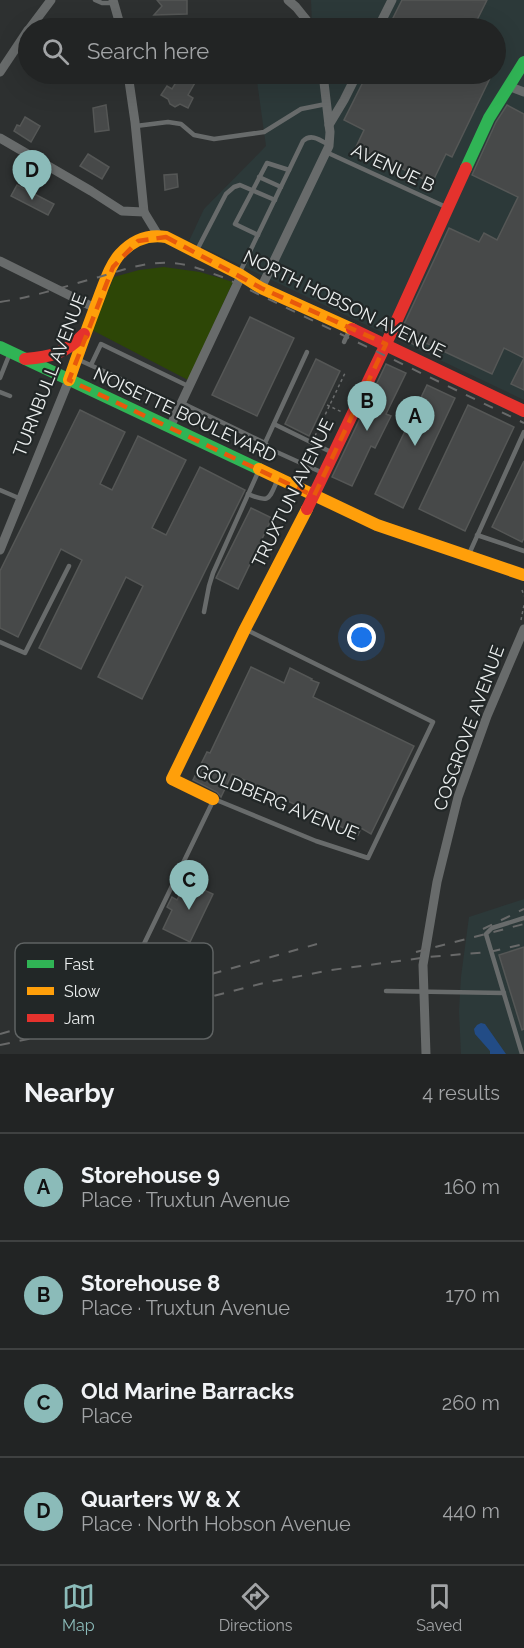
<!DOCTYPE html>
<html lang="en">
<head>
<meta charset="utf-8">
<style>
	:root { --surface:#222424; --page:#2e3031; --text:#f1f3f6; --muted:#a2a4a6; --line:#3f4141; --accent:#8bbbb9 }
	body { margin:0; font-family:Raleway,sans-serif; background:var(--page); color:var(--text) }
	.you { position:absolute; left:362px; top:638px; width:21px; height:21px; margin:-15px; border:4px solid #fff; border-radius:50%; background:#1a73e8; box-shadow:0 0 0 9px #1a73e833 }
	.badge { display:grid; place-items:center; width:39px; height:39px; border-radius:50%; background:var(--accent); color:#111; font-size:20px; font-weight:700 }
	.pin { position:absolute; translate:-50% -50px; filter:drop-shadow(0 2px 3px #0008) }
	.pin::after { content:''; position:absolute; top:32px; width:21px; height:18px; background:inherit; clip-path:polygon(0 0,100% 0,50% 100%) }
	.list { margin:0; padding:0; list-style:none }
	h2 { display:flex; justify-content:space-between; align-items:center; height:78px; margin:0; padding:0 24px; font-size:26px }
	h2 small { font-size:20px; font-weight:400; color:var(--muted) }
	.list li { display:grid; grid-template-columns:39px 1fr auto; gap:18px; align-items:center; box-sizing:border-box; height:108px; padding:0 24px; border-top:2px solid var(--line) }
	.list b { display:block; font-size:22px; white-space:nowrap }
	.list p { margin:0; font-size:20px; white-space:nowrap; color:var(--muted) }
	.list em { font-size:20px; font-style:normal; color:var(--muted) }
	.icon { flex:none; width:33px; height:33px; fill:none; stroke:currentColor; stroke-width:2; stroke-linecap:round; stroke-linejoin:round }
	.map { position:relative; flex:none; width:524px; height:1054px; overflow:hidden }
	.search { position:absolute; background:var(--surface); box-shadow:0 6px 24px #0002; left:18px; right:18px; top:18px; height:66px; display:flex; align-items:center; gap:15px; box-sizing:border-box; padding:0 21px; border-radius:33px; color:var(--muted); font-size:22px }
	.sheet { height:510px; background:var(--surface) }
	nav { display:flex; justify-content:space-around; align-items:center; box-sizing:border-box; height:84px; border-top:2px solid var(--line); background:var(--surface); font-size:16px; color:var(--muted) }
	nav a { display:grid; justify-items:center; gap:3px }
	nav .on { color:var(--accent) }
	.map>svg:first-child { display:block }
</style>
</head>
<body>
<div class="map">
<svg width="524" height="1054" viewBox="0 0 524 1054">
	<rect width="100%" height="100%" fill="#2d3030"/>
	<g fill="#2c3939">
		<path d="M311,0h213v400l-335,-159 15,-32 62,-63 -10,-72h240v-46h-184z"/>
		<path d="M524,899v155h-63l-2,-43 2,-34 8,-60z"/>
	</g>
	<path fill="#2d4606" d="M164,267l36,5 33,10 -45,98 -96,-50 22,-53 25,-7z"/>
	<path fill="#224c86" d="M481,1023l4,1 21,30h-16v-3l-15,-17 -1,-5 3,-4z"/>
	<g fill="#474949" stroke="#555756" stroke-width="1.5">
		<path d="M157,0h30v14l-33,1 8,-9z"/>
		<path d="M402,0h85l-14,28h-85z"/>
		<path d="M181,74h19l-12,21 5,3 -5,10 -8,-4 -5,3 -5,-3 -2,-5 -7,-4 6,-9 5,3z"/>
		<path d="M367,74h125l-40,83 -6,-3 -14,29 -76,-36 8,-17 -20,-10z"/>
		<path d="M106,105l3,25 -14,2 -2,-24z"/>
		<path d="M507,105l17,9v276l-13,-6 13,-26 -20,-10 -12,26 -66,-31 -3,6 -25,-12 51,-109 30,14 5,-9 13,7 21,-43 -46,-22 24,-53z"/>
		<path d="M25,117l15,9 -9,16 -17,-11 3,-6 3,1z"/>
		<path d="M88,154l21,13 -7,12 -22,-13z"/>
		<path d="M177,174l1,13 -13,3 -1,-15z"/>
		<path d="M17,185l37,19 -6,11 -37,-19z"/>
		<path d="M250,317l44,21 -37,78 -45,-21z"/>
		<path d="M316,359l24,12 -31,65 -24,-12z"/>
		<path d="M386,364l20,9 -20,41 5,2 -16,32 -4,-2 -19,40 -20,-9z"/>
		<path d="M427,385l28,13 -52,110 -28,-14z"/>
		<path d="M468,405l46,22 -49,104 -46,-22z"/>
		<path d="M80,410l45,22 -25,52 12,6 26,-54 48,24 -34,68 14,7 34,-68 45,23 -103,209 -44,-22 45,-91 -17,-9 -45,92 -42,-21 43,-88 -21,-11 -43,88 -18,-9v-57z"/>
		<path d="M524,461v77l-2,4 -30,-15z"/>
		<path d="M251,508l21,10 -34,71 -22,-11z"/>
		<path d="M251,667l33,16 6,-15 22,11 -1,1 8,3 -6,14 101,49 -43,88 -10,-6 -3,7 -126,-61 -11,23 -4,-5 -24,-12 14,-28 3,1z"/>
		<path d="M186,882l27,12 -23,48 -27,-13 9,-19 -5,-3 5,-10 5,3z"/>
		<path d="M524,947v82l-2,1 -23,-75z"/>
	</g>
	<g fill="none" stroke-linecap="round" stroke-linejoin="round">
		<g stroke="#6b6d6d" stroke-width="1.5" stroke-dasharray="3 3" stroke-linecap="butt">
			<path d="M327,405l15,7"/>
			<path d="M315,436l31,-65"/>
			<path d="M522,590l2,6"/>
			<path d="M521,620l3,-15"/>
		</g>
		<g stroke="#686b6b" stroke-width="4.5">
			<path d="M95,0l7,3h11"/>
			<path d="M136,126l32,-4 13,2 13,11 20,4 50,-7 37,-23 25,-5"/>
			<path d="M326,152l120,55"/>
			<path d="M259,177l22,10"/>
			<path d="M258,235l-23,-11 32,-61 22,7"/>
			<path d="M197,250l29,-56 8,-7 6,-2 35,15"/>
			<path d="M240,272l63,-131c8,-8 17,-1 26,4"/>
			<path d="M344,342l6,-13"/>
			<path d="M307,352l-42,91 5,6 53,24"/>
			<path d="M77,359l103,47"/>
			<path d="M91,365l10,-21 87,42"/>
			<path d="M0,378l10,-25"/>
			<path d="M0,392l10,4"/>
			<path d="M182,403l83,40"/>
			<path d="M274,424l59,29"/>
			<path d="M0,490l21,9"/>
			<path d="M248,494c23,10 21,4 30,-15"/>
			<path d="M477,535l47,16"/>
			<path d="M469,554l55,-122"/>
			<path d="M204,612l5,-26 4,-13 46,-103"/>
			<path d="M0,642l25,11 44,-87"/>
			<path d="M214,799l102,42 52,17 65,-136 -186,-92"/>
			<path d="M73,962l15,8 54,-22 72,-149"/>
			<path d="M386,991l118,2"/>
			<path d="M522,1054l-36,-120 6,-6 32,-10"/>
		</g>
		<g stroke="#686b6b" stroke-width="9">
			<path d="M113,0l8,28"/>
			<path d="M288,0l8,7 17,21"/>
			<path d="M30,28l21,-28"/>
			<path d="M378,28l14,-28"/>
			<path d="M0,72l28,-42"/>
			<path d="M128,74l7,48 9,90"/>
			<path d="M323,74l6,51"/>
			<path d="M508,86l16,6"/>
			<path d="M0,138l91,53 31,20 22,1 14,23"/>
			<path d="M0,261l95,47"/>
			<path d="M261,288l68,-142 1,-14 -1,-7 15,-25 13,-26"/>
			<path d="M170,427l71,-151"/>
			<path d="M0,550l69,-170"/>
			<path d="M426,1054l-3,-89 14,-83 21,-85 29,-81 37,-87"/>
		</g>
		<g stroke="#30b455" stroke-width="12">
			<path d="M466,168l23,-50 35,-56"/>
			<path d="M0,347l259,122"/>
		</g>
		<g stroke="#ff9f0a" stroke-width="12">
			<path d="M69,380c10,-29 21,-59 32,-88 5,-13 10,-28 19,-38 12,-13 28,-20 46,-17l73,37 22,14 91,41"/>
			<path d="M259,469l118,56 147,50"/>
			<path d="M213,799l-41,-20 73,-150 62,-120"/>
		</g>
		<g stroke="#e5322d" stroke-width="12">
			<path d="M352,329l172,82"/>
			<path d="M25,359c26,-2 41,-6 59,-25"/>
			<path d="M307,509l79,-165 80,-176"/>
		</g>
		<g stroke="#686969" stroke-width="2" stroke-dasharray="10 10" stroke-linecap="butt">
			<path d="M0,302c34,-5 66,-16 99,-25 24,-7 48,-16 73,-14 18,1 36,9 53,15l299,145"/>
			<path d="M483,929l41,-20"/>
			<path d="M416,952l108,-28"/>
			<path d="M111,1013l33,-9"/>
			<path d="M0,1034l317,-90"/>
			<path d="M0,1045l127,-27 137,-35 67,-13 98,-13 60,-5 35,-8"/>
		</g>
	</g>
	<path fill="none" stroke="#e8590c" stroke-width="4.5" stroke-dasharray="12 8" stroke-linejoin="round" d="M166,237l95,51 125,56 -72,152 -245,-116 44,-113 25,-26z"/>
	<g text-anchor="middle" stroke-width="4.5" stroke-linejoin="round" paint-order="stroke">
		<g font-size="18" fill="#edf0f0" stroke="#222727">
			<text transform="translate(393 168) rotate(25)" y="6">AVENUE B</text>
			<text transform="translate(344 304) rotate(26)" y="6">NORTH HOBSON AVENUE</text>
			<text transform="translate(50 375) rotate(-69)" y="6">TURNBULL AVENUE</text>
			<text transform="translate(185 415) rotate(25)" y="6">NOISETTE BOULEVARD</text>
			<text transform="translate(293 493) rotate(-64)" y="6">TRUXTUN AVENUE</text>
			<text transform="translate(469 728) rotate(-70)" y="6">COSGROVE AVENUE</text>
			<text transform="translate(277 802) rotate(22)" y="6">GOLDBERG AVENUE</text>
		</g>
	</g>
	<rect x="15" y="943" width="198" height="96" rx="9" fill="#222727" stroke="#5f6363" stroke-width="1.5"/>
	<rect x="27" y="960" width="27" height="8" fill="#30b455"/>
	<rect x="27" y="987" width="27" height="8" fill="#ff9f0a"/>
	<rect x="27" y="1014" width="27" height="8" fill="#e5322d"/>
	<g font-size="16" fill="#edf0f0">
		<text x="64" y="970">Fast</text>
		<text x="64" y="997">Slow</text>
		<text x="64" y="1024">Jam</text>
	</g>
</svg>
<div class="you"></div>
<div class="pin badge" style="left:415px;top:446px">A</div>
<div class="pin badge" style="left:367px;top:431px">B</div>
<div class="pin badge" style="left:189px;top:910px">C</div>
<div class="pin badge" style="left:32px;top:200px">D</div>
<div class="search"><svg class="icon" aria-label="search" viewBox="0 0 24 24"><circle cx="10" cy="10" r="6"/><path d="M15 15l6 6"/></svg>Search here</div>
</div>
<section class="sheet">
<h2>Nearby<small>4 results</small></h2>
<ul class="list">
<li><span class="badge">A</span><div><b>Storehouse 9</b><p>Place · Truxtun Avenue</p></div><em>160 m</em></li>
<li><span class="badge">B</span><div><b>Storehouse 8</b><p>Place · Truxtun Avenue</p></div><em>170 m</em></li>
<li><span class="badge">C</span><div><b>Old Marine Barracks</b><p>Place</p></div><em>260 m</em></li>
<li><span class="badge">D</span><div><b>Quarters W &amp; X</b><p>Place · North Hobson Avenue</p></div><em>440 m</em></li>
</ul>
</section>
<nav>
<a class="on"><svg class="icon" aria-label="map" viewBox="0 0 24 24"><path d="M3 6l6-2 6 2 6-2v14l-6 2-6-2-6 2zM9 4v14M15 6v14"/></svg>Map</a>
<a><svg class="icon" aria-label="directions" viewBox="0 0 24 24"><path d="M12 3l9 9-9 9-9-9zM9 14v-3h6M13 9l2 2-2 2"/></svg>Directions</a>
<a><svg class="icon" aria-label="saved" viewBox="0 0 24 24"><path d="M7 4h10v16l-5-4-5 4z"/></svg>Saved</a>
</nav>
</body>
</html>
